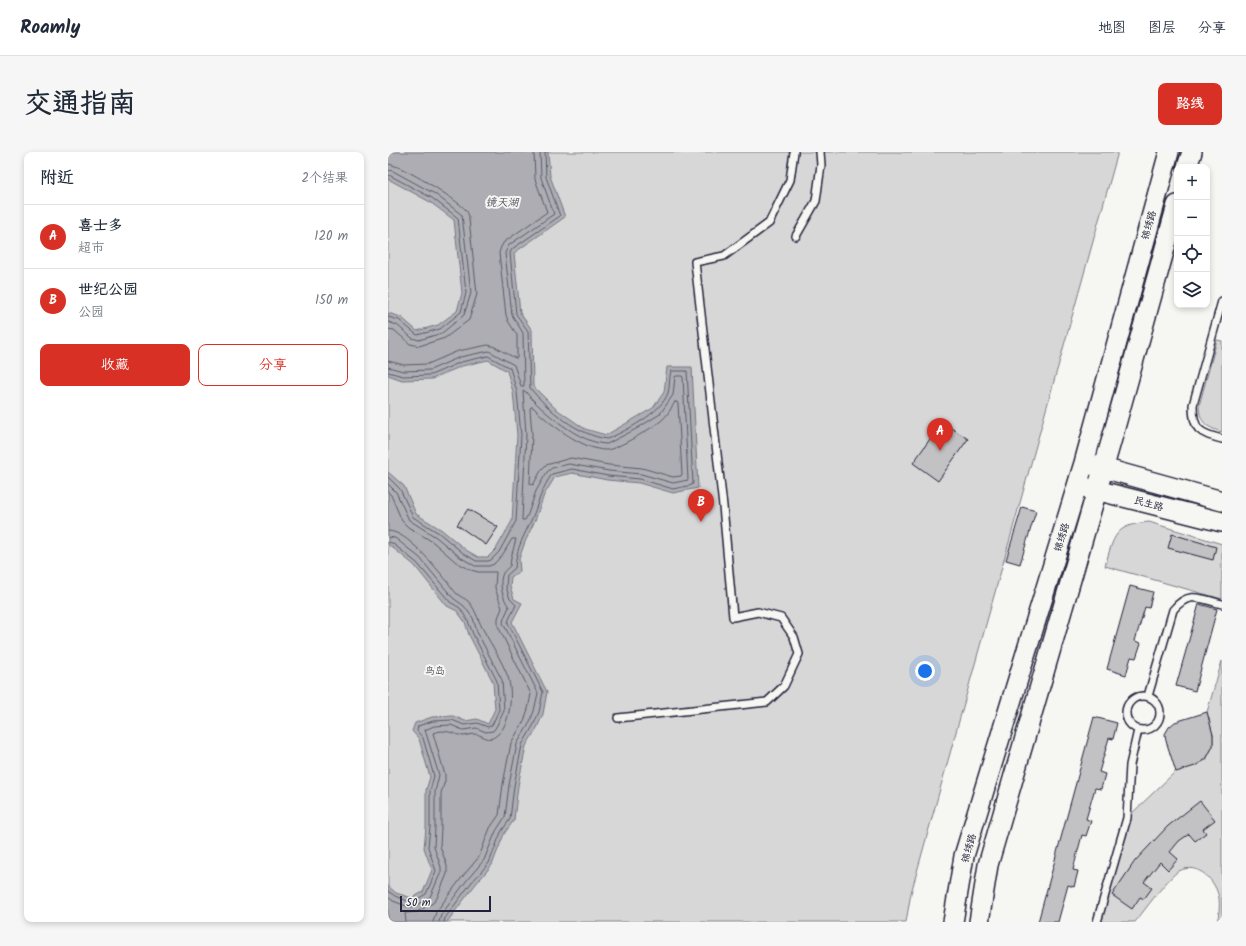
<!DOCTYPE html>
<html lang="zh">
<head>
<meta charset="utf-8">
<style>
	:root { --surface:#fff; --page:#f6f6f7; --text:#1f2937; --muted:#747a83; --line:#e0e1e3; --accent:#d93025 }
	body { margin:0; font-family:Kalam,"LXGW WenKai TC",sans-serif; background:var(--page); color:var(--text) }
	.controls { position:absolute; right:12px; top:12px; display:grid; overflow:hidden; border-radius:8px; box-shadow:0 2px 6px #0003 }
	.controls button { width:36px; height:36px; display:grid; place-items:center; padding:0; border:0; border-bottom:1px solid var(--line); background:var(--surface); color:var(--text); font:20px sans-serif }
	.scale { position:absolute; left:12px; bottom:10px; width:91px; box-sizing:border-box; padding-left:4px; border:2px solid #22223b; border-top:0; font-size:11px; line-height:14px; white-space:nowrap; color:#22223b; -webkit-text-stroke:3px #f6f6f2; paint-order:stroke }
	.you { position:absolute; left:537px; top:519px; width:14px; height:14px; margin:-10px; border:3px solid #fff; border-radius:50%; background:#1a73e8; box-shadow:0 0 0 6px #1a73e833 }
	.badge { display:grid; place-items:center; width:26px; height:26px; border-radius:50%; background:var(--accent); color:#fff; font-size:13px; font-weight:700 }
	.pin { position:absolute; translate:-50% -33px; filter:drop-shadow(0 1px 2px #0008) }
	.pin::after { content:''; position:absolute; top:21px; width:14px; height:12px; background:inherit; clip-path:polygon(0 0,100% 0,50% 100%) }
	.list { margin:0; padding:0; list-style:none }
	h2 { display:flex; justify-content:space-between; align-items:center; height:52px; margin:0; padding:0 16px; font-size:17px }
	h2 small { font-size:13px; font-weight:400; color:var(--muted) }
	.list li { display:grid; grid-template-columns:26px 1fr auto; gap:12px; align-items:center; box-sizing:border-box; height:64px; padding:0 16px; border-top:1px solid var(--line) }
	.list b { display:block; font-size:15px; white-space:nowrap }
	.list p { margin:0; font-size:13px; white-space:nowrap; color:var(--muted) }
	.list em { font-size:13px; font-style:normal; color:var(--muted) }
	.actions { display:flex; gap:8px; padding:12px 16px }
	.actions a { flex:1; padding:9px 0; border:1px solid var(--accent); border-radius:8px; text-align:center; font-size:14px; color:var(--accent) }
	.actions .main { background:var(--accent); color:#fff }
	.icon { flex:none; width:22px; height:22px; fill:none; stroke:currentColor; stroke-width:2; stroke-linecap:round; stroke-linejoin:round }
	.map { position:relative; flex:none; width:834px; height:770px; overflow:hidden; border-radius:8px }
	header { display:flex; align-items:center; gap:24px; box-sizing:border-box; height:56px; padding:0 20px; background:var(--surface); border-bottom:1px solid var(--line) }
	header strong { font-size:19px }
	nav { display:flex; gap:22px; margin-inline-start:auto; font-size:14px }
	.intro { display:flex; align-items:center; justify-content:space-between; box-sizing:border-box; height:96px; padding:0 24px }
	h1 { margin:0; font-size:28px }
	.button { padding:10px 18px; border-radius:8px; background:var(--accent); color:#fff; font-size:14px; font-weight:700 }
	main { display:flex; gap:24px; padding:0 24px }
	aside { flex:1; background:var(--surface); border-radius:8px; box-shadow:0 2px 6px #0003 }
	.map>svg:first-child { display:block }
</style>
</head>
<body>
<header>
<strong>Roamly</strong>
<nav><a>地图</a><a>图层</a><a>分享</a></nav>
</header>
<div class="intro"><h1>交通指南</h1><a class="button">路线</a></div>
<main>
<aside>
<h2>附近<small>2个结果</small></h2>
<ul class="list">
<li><span class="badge">A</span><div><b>喜士多</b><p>超市</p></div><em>120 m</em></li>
<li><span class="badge">B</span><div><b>世纪公园</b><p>公园</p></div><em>150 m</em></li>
</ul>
<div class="actions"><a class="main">收藏</a><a>分享</a></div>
</aside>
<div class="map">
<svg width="834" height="770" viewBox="0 0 834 770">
	<rect width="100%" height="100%" fill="#f6f6f2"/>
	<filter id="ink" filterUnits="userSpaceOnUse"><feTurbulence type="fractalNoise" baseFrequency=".025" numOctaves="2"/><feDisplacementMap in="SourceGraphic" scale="8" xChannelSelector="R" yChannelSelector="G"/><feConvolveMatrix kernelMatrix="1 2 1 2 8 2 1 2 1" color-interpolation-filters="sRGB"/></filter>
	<g filter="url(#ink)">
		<g fill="#d7d7d7" stroke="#7c7c89">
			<path d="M0,0h730l-207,741 -5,29h-518z"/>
			<path d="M829,188l5,1v91c-16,-5 -22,-9 -23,-26z"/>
			<path d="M761,370l73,22v55l-117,-33c9,-30 9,-41 44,-44z"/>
			<path d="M834,509v261h-5c2,-7 3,-17 2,-24 -3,-17 -21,-37 -40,-27 -11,6 -34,39 -44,51h-37l29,-104 49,-47 18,-5 12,-6 7,-14v-11l-6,-23z"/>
		</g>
		<path fill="#adadb3" stroke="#757583" d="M0,0h160l2,24 15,41 -51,36 6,60 12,17 1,56 22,22 30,21 21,6 47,-27 11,-16 3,-25h25l6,121 -25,5 -34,-10 -32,-3 -35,-7 -17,4 -11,18 -8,23 -11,24 -6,17 1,12 -9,6 -1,9 4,13 8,4 -10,19 35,70 -4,22 -6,14 -11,18 -8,40 -4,34 -10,14 -12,31 -17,20 -28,37h-54l-5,-3v-33l8,7 16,5 11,-6 9,-22 -8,-22 2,-21v-37l4,-13 -11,-38 -7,-8 3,-8 17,-6 21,-1 12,5 12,-2 11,5 7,-15 -2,-27 -24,-47 -4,-13 -8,-11 -10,-5 -33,-41 -26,-21v-72l16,14 12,28 26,16 24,20 12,7h10l8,-8 16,-28 5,-86 -4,-43 -6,-21 -19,-11 -26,6 -30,13 -30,1 -14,-5v-62l13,4 16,14 21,-6 19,-14 5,-18 -8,-73 -24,-18 -42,-23z"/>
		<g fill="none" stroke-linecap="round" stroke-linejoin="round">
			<g stroke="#5a5a6b" stroke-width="1">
				<path d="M0,12c14,1 68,35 78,46 2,3 3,5 3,9l8,75 -8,26 -24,18 -26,8 -9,-2 -16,-14 -6,-1"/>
				<path d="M0,18l5,1 42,23 27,21 9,78 -7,22 -22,18 -23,7 -7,-2 -15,-13 -9,-3"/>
				<path d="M0,23l3,1 41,22 26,20 8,75 -5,19 -21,17 -23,6 -18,-15 -11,-3"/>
				<path d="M0,209l16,4 24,-1 30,-13 30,-6 7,2 20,11h2v-23l-9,-14 -2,-6 -7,-62 2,-6 3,-5 43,-30 -12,-33 -1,-27"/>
				<path d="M0,215l15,4 27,-1 30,-13 29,-6 25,14 7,21h3l-1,-53 -11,-18 -7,-62 4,-8 45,-31 -13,-36 -1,-26"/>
				<path d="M0,220l15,4 28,-1 30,-13 27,-6 22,12 7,24 4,43 -5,86 -17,31 -8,8 -3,1h-12l-13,-8 -24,-20 -26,-16 -13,-28 -12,-12"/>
				<path d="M289,224h5l1,1 5,103 -15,3 -32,-9 -32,-3 -40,-7 -17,4 -5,4 -11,19 -8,23 -3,6h-3l4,-86 -3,-43h2c16,20 56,53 82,53l29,-15 24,-15 13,-19 2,-18z"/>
				<path d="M287,250h2l1,2 4,70 -1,2 -8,1 -31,-9 -33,-3 -38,-7 -25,7 -4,4 -9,16 -3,-1 2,-50 -2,-25 1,-2h2c15,16 50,43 73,43 10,0 48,-23 56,-30 6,-5 9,-12 13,-18z"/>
				<path d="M0,332l8,8 13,28 27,17 24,20 15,9h14l5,-2 9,-10 9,-15h4l-5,19 -1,8c-2,2 -5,4 -7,7 -5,10 0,26 6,34l-5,11 -1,5 35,70 -4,18 -5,13 -12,20 -8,41 -4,32 -9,14 -12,29 -17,20 -26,35 -2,7"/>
				<path d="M0,340l3,3 11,26 6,6 25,15 23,20 15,8 7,2h18l-1,16 7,20 -4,10v8l33,68 -3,15 -4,12 -13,22 -8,41 -4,31 -9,13 -11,29 -16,19 -27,36 -3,10"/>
				<path d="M0,379c19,0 47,36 59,50 3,4 6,9 9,12 4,4 9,5 13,9 8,10 9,19 15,29 8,15 18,30 24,46 5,16 3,47 -11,58 -9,8 -13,0 -22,-1 -4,0 -8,2 -12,2 -11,-2 -17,-8 -30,-3l12,42v6l-4,12v35l-1,18 7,20v8l-10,24 -4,5 -16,9 -12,1 1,9"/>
				<path d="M0,385l7,1 25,20 33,40 11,8 9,12 4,14 25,48 2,31 -8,16 -3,4 -7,1 -10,-4 -13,2 -12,-5 -17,1 -9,4 14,45 -4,17v35l-1,20 7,20v5l-11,25 -14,9 -7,1 -16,-6 -5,-4"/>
				<path d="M0,390l4,1 25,20 33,39 10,6 8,13 5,13 24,47 2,29 -7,15 -4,2 -11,-4 -13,2 -12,-5 -19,1 -15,5 -1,5 6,7 11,38 -4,15v36l-2,20 8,24 -10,23 -12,7 -4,1 -15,-6 -7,-5"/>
				<path d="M56,770l1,-4 26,-35 18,-20 12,-31 9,-13 4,-33 8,-41 11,-19 6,-14 4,-20 -35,-69 1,-4 7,-14 -6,-6 -4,-12 1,-12 8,-7c1,-21 10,-33 18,-52 6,-15 9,-28 19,-42l20,-5 36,7 32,3 33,10 19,-4 1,-2 -6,-112h-16c-2,7 -1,15 -3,22 -7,20 -42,38 -61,46 -29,-4 -59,-29 -77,-51l-2,-57 -12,-17 -6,-61 2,-4 48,-33 -14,-39 -1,-25"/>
			</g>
		</g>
		<g fill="#c2c2c4" stroke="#22223b">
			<path d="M554,270l26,17 -30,42 -25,-18z"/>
			<path d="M634,355l14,4 -16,53 -14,-4z"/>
			<path d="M80,357l30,18 -12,18 -29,-20z"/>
			<path d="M784,382l44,13 -3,13 -45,-12z"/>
			<path d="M742,434l23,6 -4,16 -4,-1 -10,34 6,2 -5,15 -5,-1 -5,18 -19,-6z"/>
			<path d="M811,452l18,5 -22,82 -19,-5z"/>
			<path d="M819,560l6,23v11l-7,13 -11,7 -19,6 -10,-31 -1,-7 4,-7 6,-5z"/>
			<path d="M706,565l23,6 -4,16 -4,-1 -10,34 6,2 -4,15 -6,-1 -9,31 5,2 -5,15 -4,-1 -9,35 5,1 -4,16 -6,-2 -10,37h-20z"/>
			<path d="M812,649l15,19 -12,9 3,4 -11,8 -6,-7 -10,7 -9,11 8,7 -10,11 -8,-8 -16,20 8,6 -8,11 -4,-2 -8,12 -20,-14 23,-34 33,-35z"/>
		</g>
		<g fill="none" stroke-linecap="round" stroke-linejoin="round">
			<g stroke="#22223b" stroke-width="10">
				<g id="lane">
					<path d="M408,84l20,-35 5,-36 -1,-13"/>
					<path d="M834,149l-29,104c0,25 6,28 29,34"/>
					<circle cx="755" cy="561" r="17"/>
					<path d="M760,544l25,-86c16,-20 28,-11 49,-6"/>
					<path d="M230,566l149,-16 17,-16 15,-32 -5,-17 -13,-19 -23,-6 -25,5 -10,-111 -28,-244 29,-6 45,-33 21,-43 4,-28"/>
					<path d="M709,770l30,-104 3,-53 8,-35"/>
				</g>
			</g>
			<g stroke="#22223b" stroke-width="22">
				<g id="secondary">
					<path d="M799,15l5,-15"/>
					<path d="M704,313l130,36"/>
					<path d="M696,335l138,35"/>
					<path d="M565,770l11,-66 120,-393 85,-311"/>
					<path d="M591,770l9,-57 123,-423 66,-237"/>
				</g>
			</g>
			<use href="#lane" stroke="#f6f6f2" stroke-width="7"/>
			<use href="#secondary" stroke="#f6f6f2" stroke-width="19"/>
		</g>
	</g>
	<g text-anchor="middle" stroke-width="4" stroke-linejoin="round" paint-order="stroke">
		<g font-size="10" fill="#22223b" stroke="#f6f6f2">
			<text transform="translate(760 73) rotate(-75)" y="4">锦绣路</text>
			<text transform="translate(761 351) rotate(15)" y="4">民生路</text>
			<text transform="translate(673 385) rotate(-73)" y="4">锦绣路</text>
			<text transform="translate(580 696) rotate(-75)" y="4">锦绣路</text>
		</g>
		<g font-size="10" fill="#4f4f62" stroke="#f6f6f2">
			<text x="47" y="522">鸟岛</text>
		</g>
		<g font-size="11" font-style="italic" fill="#535365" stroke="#f6f6f2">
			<text x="114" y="54">镜天湖</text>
		</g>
	</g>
</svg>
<div class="controls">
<button>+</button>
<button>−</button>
<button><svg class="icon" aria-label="locate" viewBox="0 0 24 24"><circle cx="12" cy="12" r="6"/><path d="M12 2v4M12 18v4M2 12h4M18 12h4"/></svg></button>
<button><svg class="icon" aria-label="layers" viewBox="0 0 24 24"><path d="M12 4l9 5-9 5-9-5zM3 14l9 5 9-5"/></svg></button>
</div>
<div class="scale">50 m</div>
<div class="you"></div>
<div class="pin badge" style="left:552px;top:299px">A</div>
<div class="pin badge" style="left:313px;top:370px">B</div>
</div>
</main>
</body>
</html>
